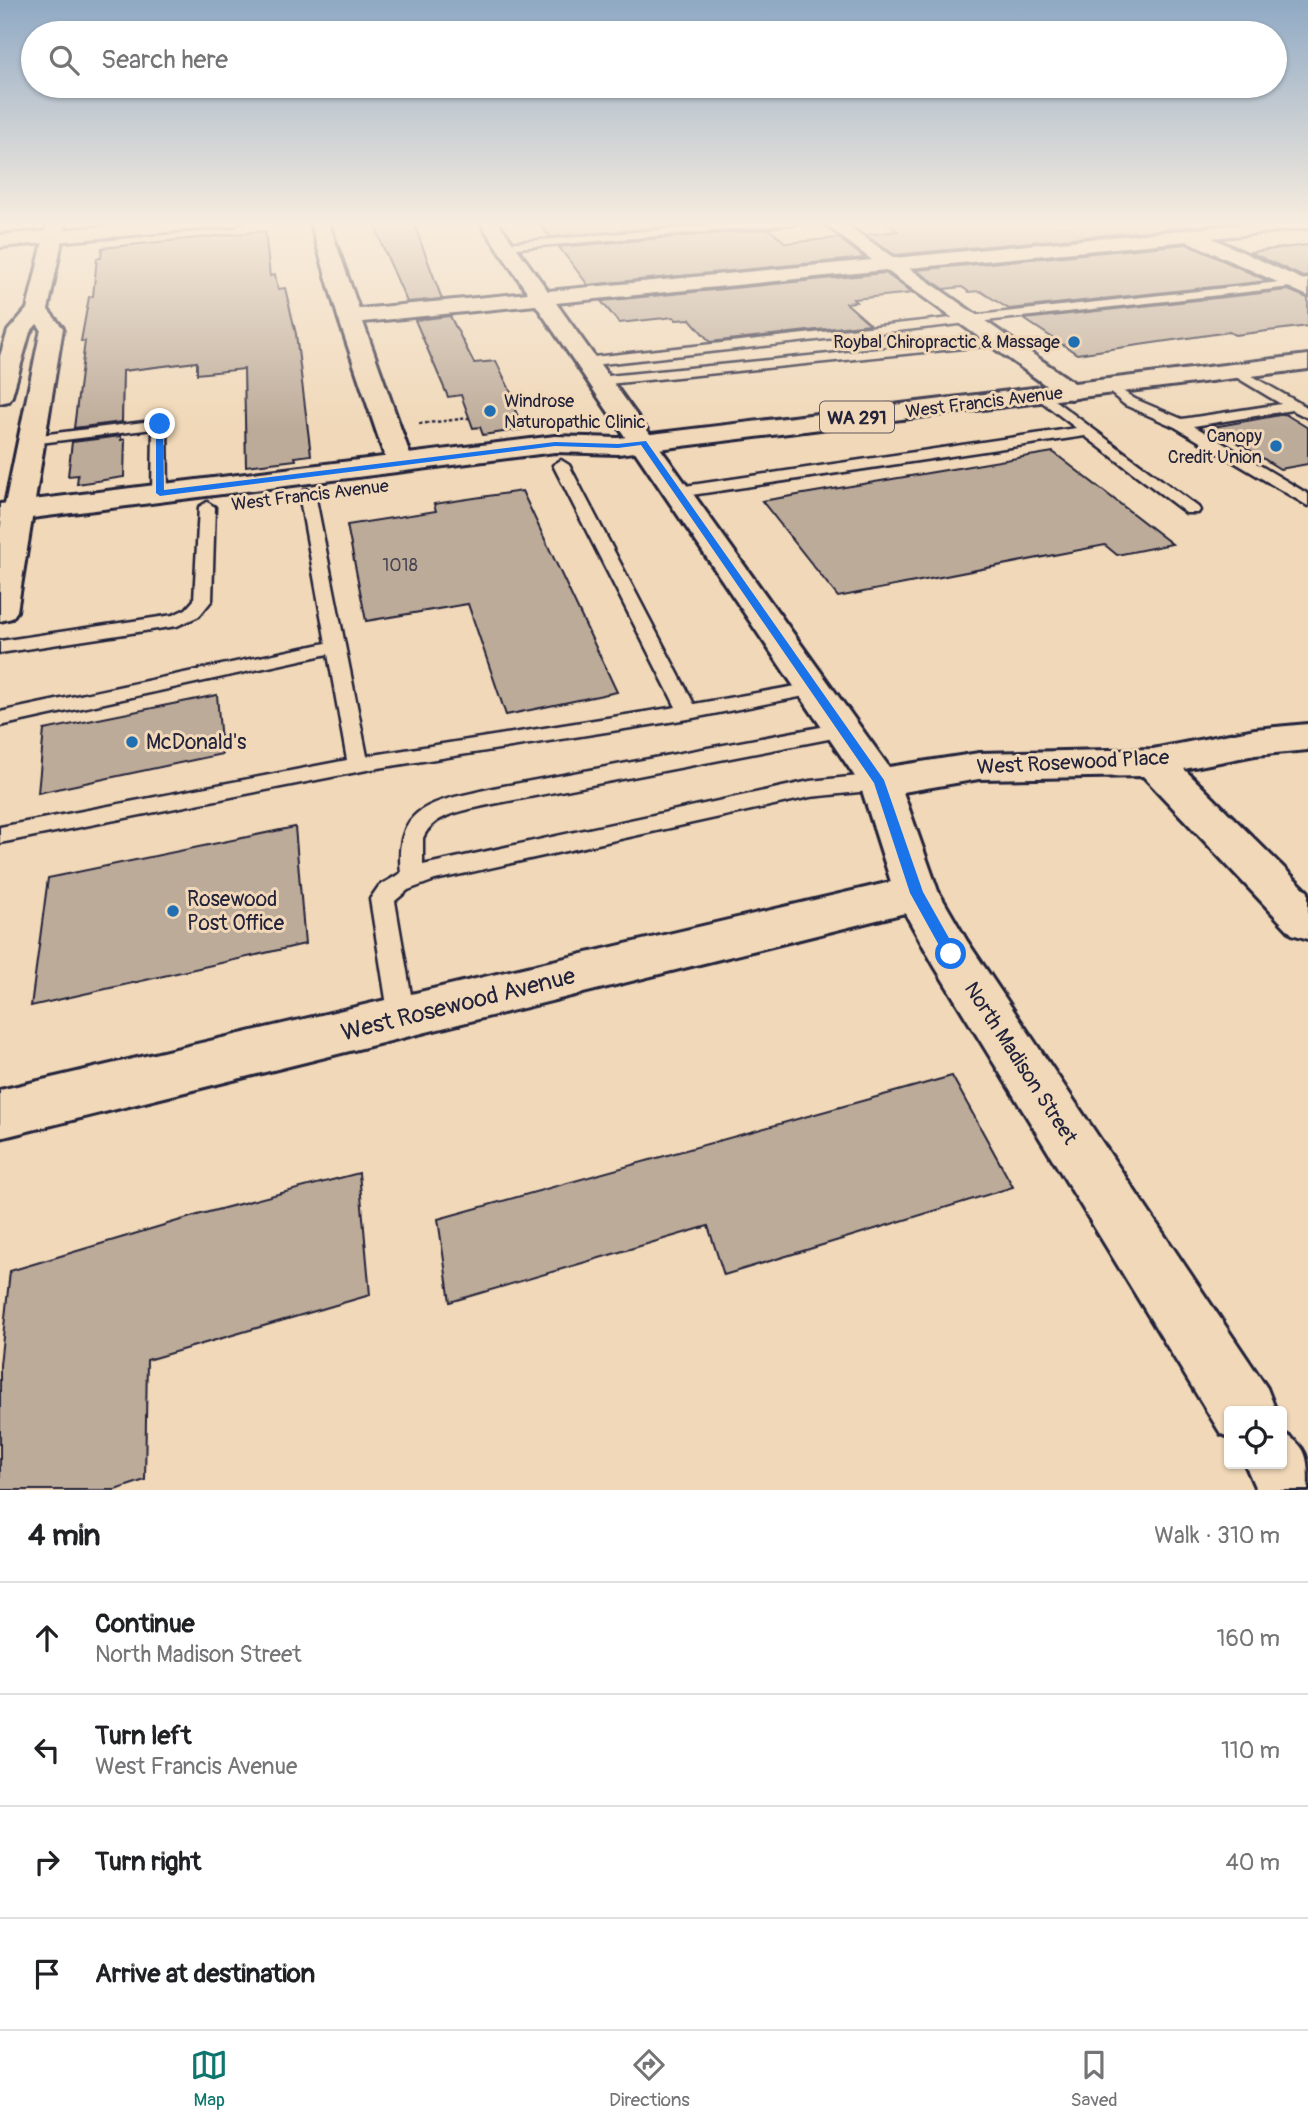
<!DOCTYPE html>
<html lang="en">
<head>
<meta charset="utf-8">
<style>
	:root { --surface:#fff; --page:#f6f6f6; --text:#202124; --muted:#757577; --line:#e0e0e0; --accent:#0f766e }
	body { margin:0; font-family:Pangolin,sans-serif; background:var(--page); color:var(--text) }
	.controls { position:absolute; right:21px; bottom:21px; display:grid; overflow:hidden; border-radius:7px; box-shadow:0 2px 5px #0004 }
	.controls button { width:63px; height:63px; display:grid; place-items:center; padding:0; border:0; border-bottom:2px solid var(--line); background:var(--surface); color:var(--text); font:35px sans-serif }
	.stop { position:absolute; width:21px; height:21px; margin:-16px; border:5px solid #1a73e8; border-radius:50%; background:#fff }
	.stop.end { background:#1a73e8; border-color:#fff; box-shadow:0 2px 7px #0008 }
	.list { margin:0; padding:0; list-style:none }
	h2 { display:flex; justify-content:space-between; align-items:center; height:91px; margin:0; padding:0 28px; font-size:30px }
	h2 small { font-size:23px; font-weight:400; color:var(--muted) }
	.list li { display:grid; grid-template-columns:46px 1fr auto; gap:21px; align-items:center; box-sizing:border-box; height:112px; padding:0 28px; border-top:2px solid var(--line) }
	.list b { display:block; font-size:26px; white-space:nowrap }
	.list p { margin:0; font-size:23px; white-space:nowrap; color:var(--muted) }
	.list em { font-size:23px; font-style:normal; color:var(--muted) }
	.icon { flex:none; width:38px; height:38px; fill:none; stroke:currentColor; stroke-width:2; stroke-linecap:round; stroke-linejoin:round }
	.map { position:relative; flex:none; width:1308px; height:1490px; overflow:hidden }
	.search { position:absolute; background:var(--surface); box-shadow:0 2px 5px #0004; left:21px; right:21px; top:21px; height:77px; display:flex; align-items:center; gap:18px; box-sizing:border-box; padding:0 24px; border-radius:38px; color:var(--muted); font-size:26px }
	.sheet { height:539px; background:var(--surface) }
	nav { display:flex; justify-content:space-around; align-items:center; box-sizing:border-box; height:98px; border-top:2px solid var(--line); background:var(--surface); font-size:19px; color:var(--muted) }
	nav a { display:grid; justify-items:center; gap:4px }
	nav .on { color:var(--accent) }
	.map>svg:first-child { display:block }
</style>
</head>
<body>
<div class="map">
<svg width="1308" height="1490" viewBox="0 0 1308 1490">
	<rect width="100%" height="100%" fill="#f0d8b8"/>
	<filter id="ink" filterUnits="userSpaceOnUse"><feTurbulence type="fractalNoise" baseFrequency=".0143" numOctaves="2"/><feDisplacementMap in="SourceGraphic" scale="14" xChannelSelector="R" yChannelSelector="G"/><feConvolveMatrix kernelMatrix="1 2 1 2 8 2 1 2 1" color-interpolation-filters="sRGB"/></filter>
	<g filter="url(#ink)">
		<g fill="#bdab99" stroke="#22223b" stroke-width="2">
			<path d="M374,221h39l29,78 -35,3 -25,-57z"/>
			<path d="M537,221h203l-190,16z"/>
			<path d="M883,221h349v2l-337,32 -30,-20 33,-4z"/>
			<path d="M769,229l17,14 52,-5 27,20 -277,27 -29,-38z"/>
			<path d="M265,231l5,45 5,-1 3,14 7,-1 11,46 15,121 -16,2 1,3 -50,6 -2,-97 -47,5v-12l-74,9 -1,51 -48,6 11,-87h-4l8,-44 4,-1 4,-38h4l1,-10z"/>
			<path d="M1187,244l81,37 -259,28 -29,-18 -11,1 -7,-5 -18,2 -28,-19z"/>
			<path d="M1308,245v31l-5,1 -53,-25z"/>
			<path d="M885,273l28,20 -60,6 3,3 -10,1 24,21 -160,18 -20,-23 -14,1 -2,-3 -55,6 -18,-22z"/>
			<path d="M1288,290l20,8v28l-73,9 -6,-3 -152,22 -53,-35z"/>
			<path d="M450,316l24,47 22,-2 21,44 -4,1 11,23 -41,6 -3,-8 -7,1 -12,-33 -13,2 -33,-77z"/>
			<path d="M1285,414l23,14v36l-28,5 -67,-42z"/>
			<path d="M121,436v4l4,-1 -1,38 -47,7 1,-9 -10,1 4,-34z"/>
			<path d="M1053,452l119,92 -55,11 -12,-10 -267,52 -76,-96z"/>
			<path d="M522,491l95,201 -111,23 -38,-111 -102,17 -19,-96 89,-14 -2,-7z"/>
			<path d="M217,695l5,59 -184,39 6,-63z"/>
			<path d="M295,827l10,117 -274,62 17,-128z"/>
			<path d="M952,1076l61,111 -289,88 -16,-49 -258,76 -12,-83z"/>
			<path d="M359,1173l11,122 -223,65 -2,120 -30,10h-115v-125l10,-94 191,-57z"/>
		</g>
		<g fill="none" stroke-linecap="round" stroke-linejoin="round">
			<g stroke="#22223b" stroke-width="5">
				<g id="lane">
					<path d="M766,221h34l-5,3 -290,25 -5,-3 5,-3z"/>
					<path d="M1308,279v6l-724,81 -6,-4 6,-4z"/>
					<path d="M999,337l6,4 -2,3 -405,41 -7,-4 7,-4z"/>
					<path d="M1236,367l72,41v10l-16,-8 -98,16 114,68v12l-133,-79 -50,-22 -22,-18 7,-4 25,16 47,20 99,-15 -50,-30v-6z"/>
					<path d="M1042,391l156,116 2,3 -2,3h-12l-101,-77 -407,61 -8,-5 8,-5 398,-59 -39,-30 -2,-3z"/>
					<path d="M160,420l7,4 1,69 -8,5 -8,-5 1,-64 -121,15 -7,-4 7,-4z"/>
					<path d="M561,460l8,5 125,239 119,-21 7,2 3,4 -3,4 -132,26 -316,50 -372,74v-16l347,-67 -19,-106 -328,72v-14l326,-69 -27,-149 8,-5 8,5 52,262 309,-49 -123,-242z"/>
					<path d="M207,502l8,5 -3,93 -13,16 -22,10 -177,27v-12l173,-26 13,-6 8,-9 5,-93z"/>
					<path d="M842,723l7,2 3,5 -3,5 -356,69c-24,6 -59,8 -70,34v27l387,-84 69,-7 8,3 3,5 -3,5 -8,3 -69,7 -375,83 -27,10 -13,11 20,117 -4,8 -9,3 -9,-3 -4,-8 -19,-119 9,-13 22,-13c-8,-71 36,-71 92,-85z"/>
				</g>
			</g>
			<g stroke="#22223b" stroke-width="6">
				<g id="street">
					<path d="M174,221h68l-9,5 -233,21v-12z"/>
					<path d="M310,221h18l31,88 169,-16 -49,-72h18l51,70 324,-31 -51,-39h20l53,37 383,-37h31v7l-96,10 96,44v14l-121,-55 -278,27 171,119 3,5 -3,5 -9,2 -9,-2 -176,-127 -330,33 333,464 90,-14 174,-4 102,-20 53,-5v26l-53,5 -71,14 124,123v47l-16,-5 -149,-158 -164,3 -76,13 35,99 29,50 300,447 9,23h-47v26l-8,-3 -286,-467 -30,-54 -905,225v-48l891,-208 -31,-98 -324,-479 -173,17 50,141 -4,6 -10,2 -10,-2 -51,-152z"/>
					<path d="M1282,1432c26,15 26,24 26,58h-52l-1,-3 -10,-23h37z"/>
				</g>
			</g>
			<g stroke="#22223b" stroke-width="6">
				<path id="secondary" d="M48,221h18l-18,89 15,18 -46,283 -5,7 -12,3v-92l41,-200 -4,-5 -7,8 -18,64 -3,5 -9,2v-47l8,-25 19,-22z"/>
			</g>
			<g stroke="#22223b" stroke-width="6">
				<path id="primary" d="M1308,355v14l-690,85 -63,-2 -555,70v-18l555,-68 63,2z"/>
			</g>
			<path stroke="#22223b" stroke-width="2.5" stroke-dasharray="3.5 2.5" stroke-linecap="butt" d="M419,424l50,-6"/>
			<use href="#lane" fill="#f0d8b8" fill-rule="evenodd"/>
			<use href="#street" fill="#f0d8b8" fill-rule="evenodd"/>
			<use href="#secondary" fill="#f0d8b8" fill-rule="evenodd"/>
			<use href="#primary" fill="#f0d8b8" fill-rule="evenodd"/>
		</g>
	</g>
	<linearGradient id="sky" x2="0" y2="1"><stop stop-color="#8fa9c4"/><stop offset="0.52" stop-color="#f8eddf"/><stop offset="1" stop-color="#f8eddf" stop-opacity="0"/></linearGradient>
	<rect width="1308" height="429" fill="url(#sky)"/>
	<path fill="#1a73e8" d="M160,422l3,2 1,66 391,-48 63,2 28,-3 238,339 39,112 35,62 -2,4h-10l-36,-65 -36,-110 -233,-338 -23,3 -63,-2 -395,50 -4,-3v-69z"/>
	<g fill="#1f6fb2" stroke="#f0d8b8" stroke-width="2.5">
		<circle cx="1074" cy="342" r="7"/>
		<circle cx="490" cy="411" r="7"/>
		<circle cx="1276" cy="446" r="7"/>
		<circle cx="132" cy="742" r="7"/>
		<circle cx="173" cy="911" r="7"/>
	</g>
	<g text-anchor="middle" stroke-width="6" stroke-linejoin="round" paint-order="stroke">
		<g font-size="18" fill="#22223b" stroke="#f0d8b8" text-anchor="end">
			<text x="1060" y="348">Roybal Chiropractic &amp; Massage</text>
			<text x="504" y="407" text-anchor="start">Windrose<tspan x="504" dy="21">Naturopathic Clinic</tspan></text>
			<text x="1262" y="442">Canopy<tspan x="1262" dy="21">Credit Union</tspan></text>
		</g>
		<g font-size="18" fill="#22223b" stroke="#f0d8b8">
			<text transform="translate(984 402) rotate(-7)" y="6">West Francis Avenue</text>
			<text transform="translate(310 495) rotate(-7)" y="6">West Francis Avenue</text>
		</g>
		<g font-size="18" fill="#494452">
			<text x="400" y="571">1018</text>
		</g>
		<rect fill="#f0d8b8" stroke="#605960" stroke-width="2" x="820" y="401.5" width="74" height="31" rx="5"/>
		<g font-size="19" font-weight="bold" fill="#22223b">
			<text x="857" y="424">WA 291</text>
		</g>
		<g font-size="21" fill="#22223b" stroke="#f0d8b8" text-anchor="start">
			<text x="146" y="749">McDonald's</text>
			<text x="187" y="906">Rosewood<tspan x="187" dy="24">Post Office</tspan></text>
		</g>
		<g font-size="21" fill="#22223b" stroke="#f0d8b8">
			<text transform="translate(1073 762) rotate(-3)" y="7">West Rosewood Place</text>
			<text transform="translate(1021 1063) rotate(57)" y="7">North Madison Street</text>
		</g>
		<g font-size="24" fill="#22223b" stroke="#f0d8b8">
			<text transform="translate(458 1004) rotate(-14)" y="8">West Rosewood Avenue</text>
		</g>
	</g>
</svg>
<div class="controls">
<button><svg class="icon" aria-label="locate" viewBox="0 0 24 24"><circle cx="12" cy="12" r="6"/><path d="M12 2v4M12 18v4M2 12h4M18 12h4"/></svg></button>
</div>
<div class="stop" style="left:951px;top:954px"></div>
<div class="stop end" style="left:160px;top:424px"></div>
<div class="search"><svg class="icon" aria-label="search" viewBox="0 0 24 24"><circle cx="10" cy="10" r="6"/><path d="M15 15l6 6"/></svg>Search here</div>
</div>
<section class="sheet">
<h2>4 min<small>Walk · 310 m</small></h2>
<ul class="list">
<li><svg class="icon" aria-label="ahead" viewBox="0 0 24 24"><path d="M12 20V5M6 11l6-6 6 6"/></svg><div><b>Continue</b><p>North Madison Street</p></div><em>160 m</em></li>
<li><svg class="icon" aria-label="left" viewBox="0 0 24 24"><path d="M17 20v-9H6M10 6l-5 5 5 5"/></svg><div><b>Turn left</b><p>West Francis Avenue</p></div><em>110 m</em></li>
<li><svg class="icon" aria-label="right" viewBox="0 0 24 24"><path d="M7 20v-9h11M14 6l5 5-5 5"/></svg><div><b>Turn right</b></div><em>40 m</em></li>
<li><svg class="icon" aria-label="arrive" viewBox="0 0 24 24"><path d="M6 21V4h12l-3 4 3 4H6"/></svg><div><b>Arrive at destination</b></div></li>
</ul>
</section>
<nav>
<a class="on"><svg class="icon" aria-label="map" viewBox="0 0 24 24"><path d="M3 6l6-2 6 2 6-2v14l-6 2-6-2-6 2zM9 4v14M15 6v14"/></svg>Map</a>
<a><svg class="icon" aria-label="directions" viewBox="0 0 24 24"><path d="M12 3l9 9-9 9-9-9zM9 14v-3h6M13 9l2 2-2 2"/></svg>Directions</a>
<a><svg class="icon" aria-label="saved" viewBox="0 0 24 24"><path d="M7 4h10v16l-5-4-5 4z"/></svg>Saved</a>
</nav>
</body>
</html>
